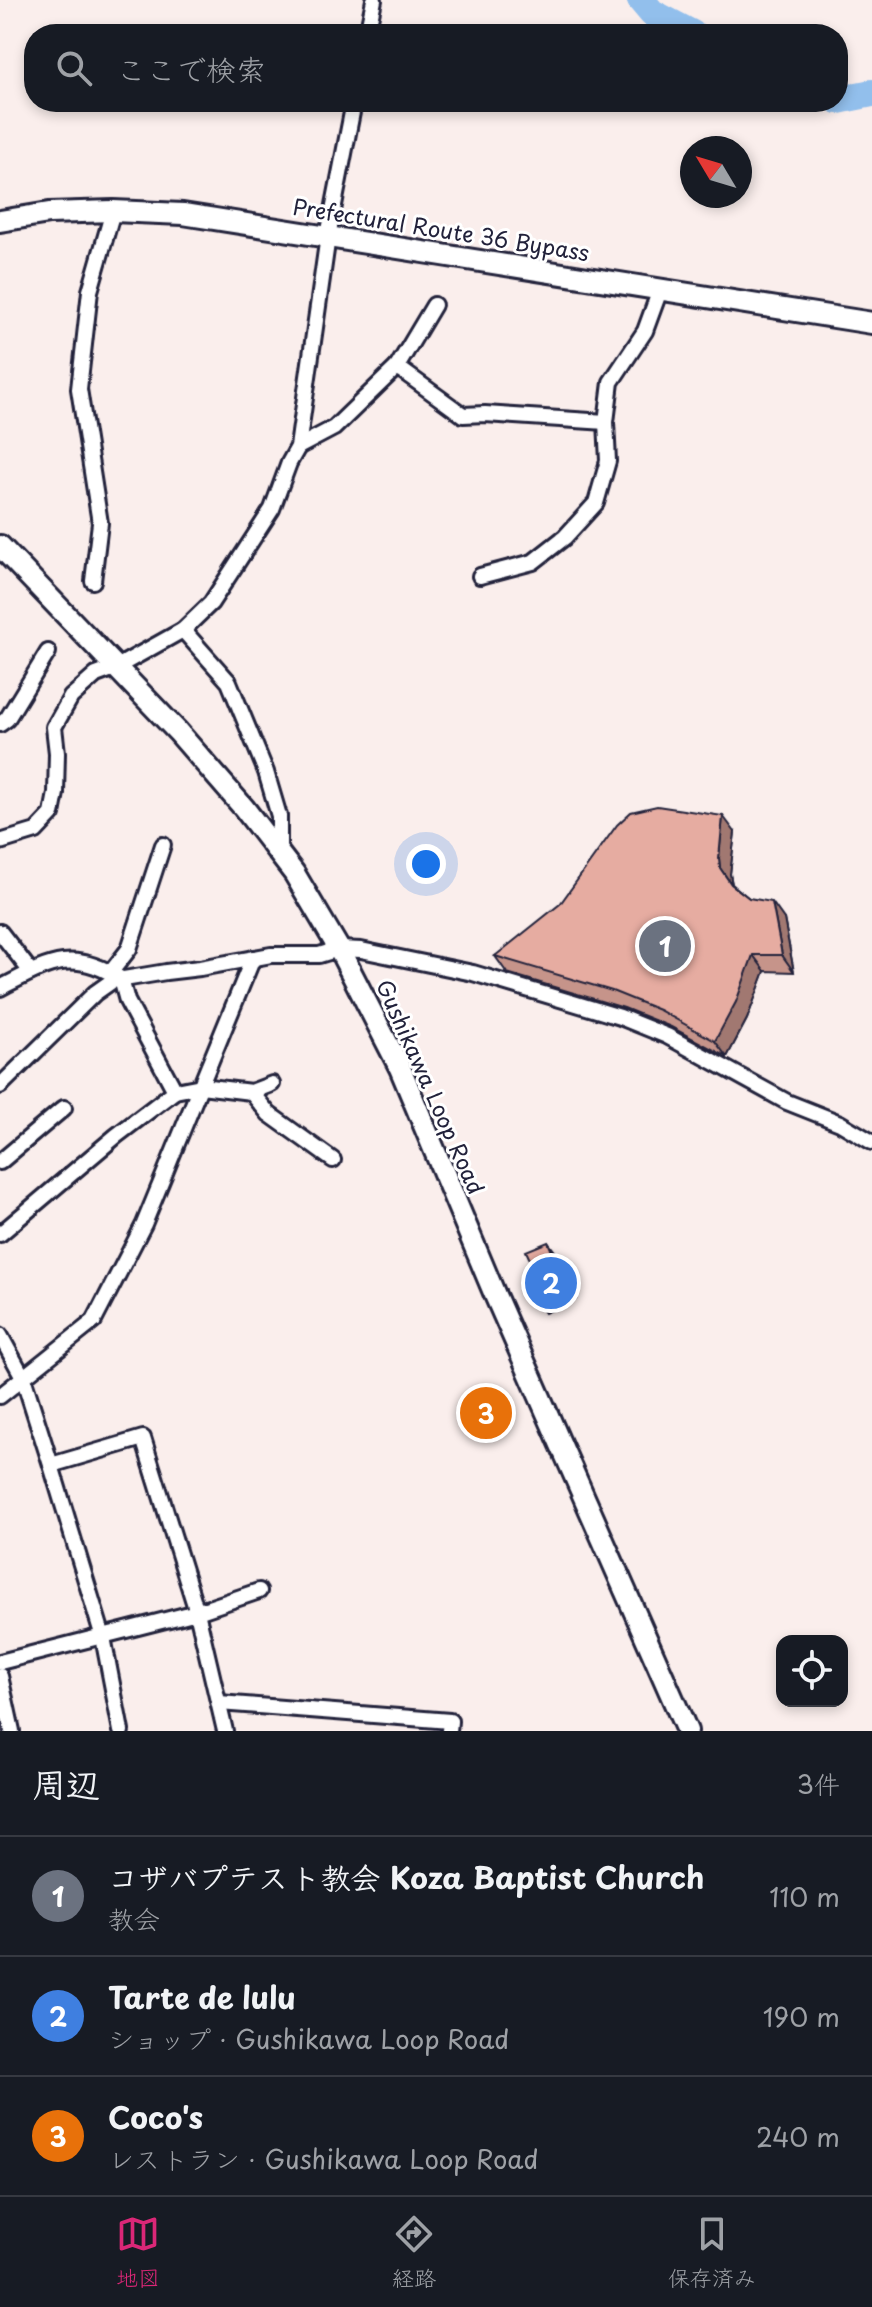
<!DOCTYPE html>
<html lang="ja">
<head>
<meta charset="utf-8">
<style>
	:root { --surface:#171b24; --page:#242831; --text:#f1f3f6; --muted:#9ea1a6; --line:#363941; --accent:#db2777 }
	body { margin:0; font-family:"Playpen Sans","Klee One",sans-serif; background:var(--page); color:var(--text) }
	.controls { position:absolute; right:24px; bottom:24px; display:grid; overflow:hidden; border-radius:16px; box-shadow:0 4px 12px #0003 }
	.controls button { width:72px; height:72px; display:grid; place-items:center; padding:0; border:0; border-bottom:2px solid var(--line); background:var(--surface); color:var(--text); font:40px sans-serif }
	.compass { position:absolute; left:680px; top:136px; width:72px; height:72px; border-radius:50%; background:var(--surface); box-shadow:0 4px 12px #0003; rotate:308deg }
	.you { position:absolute; left:426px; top:864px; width:28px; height:28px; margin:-20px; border:6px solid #fff; border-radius:50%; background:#1a73e8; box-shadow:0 0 0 12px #1a73e833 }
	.badge { display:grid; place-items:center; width:52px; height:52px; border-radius:50%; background:var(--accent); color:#fff; font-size:26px; font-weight:700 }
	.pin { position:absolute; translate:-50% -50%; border:4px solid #fff; box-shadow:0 2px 8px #0006 }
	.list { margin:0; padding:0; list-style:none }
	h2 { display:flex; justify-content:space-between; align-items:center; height:104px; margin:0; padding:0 32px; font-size:34px }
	h2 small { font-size:26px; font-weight:400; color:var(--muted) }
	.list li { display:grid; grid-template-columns:52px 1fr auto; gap:24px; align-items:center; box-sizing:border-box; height:120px; padding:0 32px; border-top:2px solid var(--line) }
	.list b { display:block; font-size:30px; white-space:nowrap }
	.list p { margin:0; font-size:26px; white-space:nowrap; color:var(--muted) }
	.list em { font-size:26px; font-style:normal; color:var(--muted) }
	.icon { flex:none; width:44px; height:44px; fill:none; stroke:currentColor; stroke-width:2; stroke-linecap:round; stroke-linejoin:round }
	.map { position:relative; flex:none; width:872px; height:1731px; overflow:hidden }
	.search { position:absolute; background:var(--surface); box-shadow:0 4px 12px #0003; left:24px; right:24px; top:24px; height:88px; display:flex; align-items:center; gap:20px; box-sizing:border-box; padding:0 28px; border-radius:32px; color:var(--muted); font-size:30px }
	.sheet { height:464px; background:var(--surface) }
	nav { display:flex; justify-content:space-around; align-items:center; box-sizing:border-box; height:112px; border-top:2px solid var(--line); background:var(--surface); font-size:22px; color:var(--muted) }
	nav a { display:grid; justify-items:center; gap:4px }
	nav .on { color:var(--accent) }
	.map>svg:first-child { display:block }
</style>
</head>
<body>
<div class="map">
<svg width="872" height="1731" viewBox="0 0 872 1731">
	<rect width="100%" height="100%" fill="#faeeec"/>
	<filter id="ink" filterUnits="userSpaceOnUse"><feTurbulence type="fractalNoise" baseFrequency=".0125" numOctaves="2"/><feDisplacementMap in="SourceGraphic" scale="16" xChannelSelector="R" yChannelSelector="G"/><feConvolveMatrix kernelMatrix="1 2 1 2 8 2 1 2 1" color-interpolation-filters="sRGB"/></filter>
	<g filter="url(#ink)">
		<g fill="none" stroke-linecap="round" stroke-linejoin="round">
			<g stroke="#92bfec" stroke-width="28">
				<path d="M641,0l11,13 40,21"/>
				<path d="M838,100l34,-7"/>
			</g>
			<g stroke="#22223b" stroke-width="20">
				<g id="street">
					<path d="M367,34l7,-34"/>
					<path d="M397,367l66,48 22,-1 121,8"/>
					<path d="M298,447l36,-19 63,-61 37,-62"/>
					<path d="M480,576l53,-14 32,-25 31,-34 12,-42 -2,-39 5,-40 34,-51 15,-41"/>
					<path d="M93,581l7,-58 -21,-134 11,-98 23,-80"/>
					<path d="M183,630l46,52 37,90 13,44v38"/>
					<path d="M0,724l7,-5 41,-67"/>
					<path d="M0,842l36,-11 16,-17 4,-21 1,-40 -3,-26 17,-30 25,-22 19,-7 68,-38 28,-27 61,-94 17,-46 9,-16 30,-211 26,-134"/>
					<path d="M0,932l31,40"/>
					<path d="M111,972l18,-23 34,-104"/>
					<path d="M0,988c47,-24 71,-41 121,-9l6,22 48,90"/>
					<path d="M0,1086l95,-93 17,-12 54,-9 34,-4 71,-13h48l20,-6 22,1 112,23 147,44 47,19 120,66 53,21 32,19"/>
					<path d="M251,1092l21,-8"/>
					<path d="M0,1162l64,-54"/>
					<path d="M0,1234l116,-98 59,-45 26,-5 50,6 18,22 64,46"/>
					<path d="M0,1335l23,42 28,88 52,172 18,94"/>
					<path d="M0,1396l94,-75 50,-97 109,-266"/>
					<path d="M51,1465l92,-27 54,174 28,119"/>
					<path d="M0,1662l197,-50 62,-21"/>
					<path d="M0,1676l12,55"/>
					<path d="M219,1703l231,18 -1,10"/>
				</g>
			</g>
			<g stroke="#22223b" stroke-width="26">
				<g id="secondary">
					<path d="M0,221l49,-8 64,-2 70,3 689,109"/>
					<path d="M0,546l178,186 66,76 50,65 45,76 61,119 95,227 192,436"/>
				</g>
			</g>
			<use href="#street" stroke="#fff" stroke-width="14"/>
			<use href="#secondary" stroke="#fff" stroke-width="20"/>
		</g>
		<g fill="#c6948a" stroke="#22223b" stroke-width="2">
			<path d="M735,832l-5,42 2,10 17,14 35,21 10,53 -29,-1 -18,48 -20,38 -56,-30 -47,-19 -117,-35 -12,-17z"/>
			<path d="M557,1254l19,45 -31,14 -9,-13 2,-23z"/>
		</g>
		<g fill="#a17871" stroke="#22223b" stroke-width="2">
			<path d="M723,816l12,16 -5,42 2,11 -12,-17 -1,-10z"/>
			<path d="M772,902l12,17 10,53 -12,-17z"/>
			<path d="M753,955l12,16 -18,48 -20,38 -12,-16z"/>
			<path d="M548,1242l9,12 19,45 -9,-13z"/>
		</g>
		<g fill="#e6aca1" stroke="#22223b" stroke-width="2">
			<path d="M657,806l66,10 -4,42 1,10 11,16 18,14 23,4 10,53h-29l-17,47 -21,39 -56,-31 -47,-19 -117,-35 65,-52 57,-79 14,-13z"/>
			<path d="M548,1242l19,44 -31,14 -8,-19 10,-4 -12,-26z"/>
		</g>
	</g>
	<g text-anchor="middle" stroke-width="6" stroke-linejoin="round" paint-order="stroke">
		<g font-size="22" fill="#22223b" stroke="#fff">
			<text transform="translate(441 230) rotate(9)" y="8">Prefectural Route 36 Bypass</text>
			<text transform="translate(430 1087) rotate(66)" y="8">Gushikawa Loop Road</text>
		</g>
	</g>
</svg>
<div class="controls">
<button><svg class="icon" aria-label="locate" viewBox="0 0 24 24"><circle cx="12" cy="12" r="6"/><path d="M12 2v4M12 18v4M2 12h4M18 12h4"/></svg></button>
</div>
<svg class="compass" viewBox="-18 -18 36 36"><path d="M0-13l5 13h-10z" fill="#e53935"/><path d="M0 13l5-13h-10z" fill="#9ea1a6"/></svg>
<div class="you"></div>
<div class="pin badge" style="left:665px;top:946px;background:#6b7280">1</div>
<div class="pin badge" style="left:551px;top:1283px;background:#3f7fe0">2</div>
<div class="pin badge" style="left:486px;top:1413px;background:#e8710a">3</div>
<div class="search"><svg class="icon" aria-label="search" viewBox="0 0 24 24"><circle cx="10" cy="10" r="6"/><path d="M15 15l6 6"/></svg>ここで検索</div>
</div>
<section class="sheet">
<h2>周辺<small>3件</small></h2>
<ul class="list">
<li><span class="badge" style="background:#6b7280">1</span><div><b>コザバプテスト教会 Koza Baptist Church</b><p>教会</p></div><em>110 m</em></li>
<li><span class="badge" style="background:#3f7fe0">2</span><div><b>Tarte de lulu</b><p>ショップ · Gushikawa Loop Road</p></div><em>190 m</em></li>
<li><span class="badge" style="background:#e8710a">3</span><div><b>Coco's</b><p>レストラン · Gushikawa Loop Road</p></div><em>240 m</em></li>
</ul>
</section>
<nav>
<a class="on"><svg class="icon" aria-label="map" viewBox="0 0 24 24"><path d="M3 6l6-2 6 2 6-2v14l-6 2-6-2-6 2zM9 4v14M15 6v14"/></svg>地図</a>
<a><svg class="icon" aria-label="directions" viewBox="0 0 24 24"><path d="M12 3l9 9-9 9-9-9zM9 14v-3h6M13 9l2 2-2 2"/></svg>経路</a>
<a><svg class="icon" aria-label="saved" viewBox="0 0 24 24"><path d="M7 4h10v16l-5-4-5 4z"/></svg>保存済み</a>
</nav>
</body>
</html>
